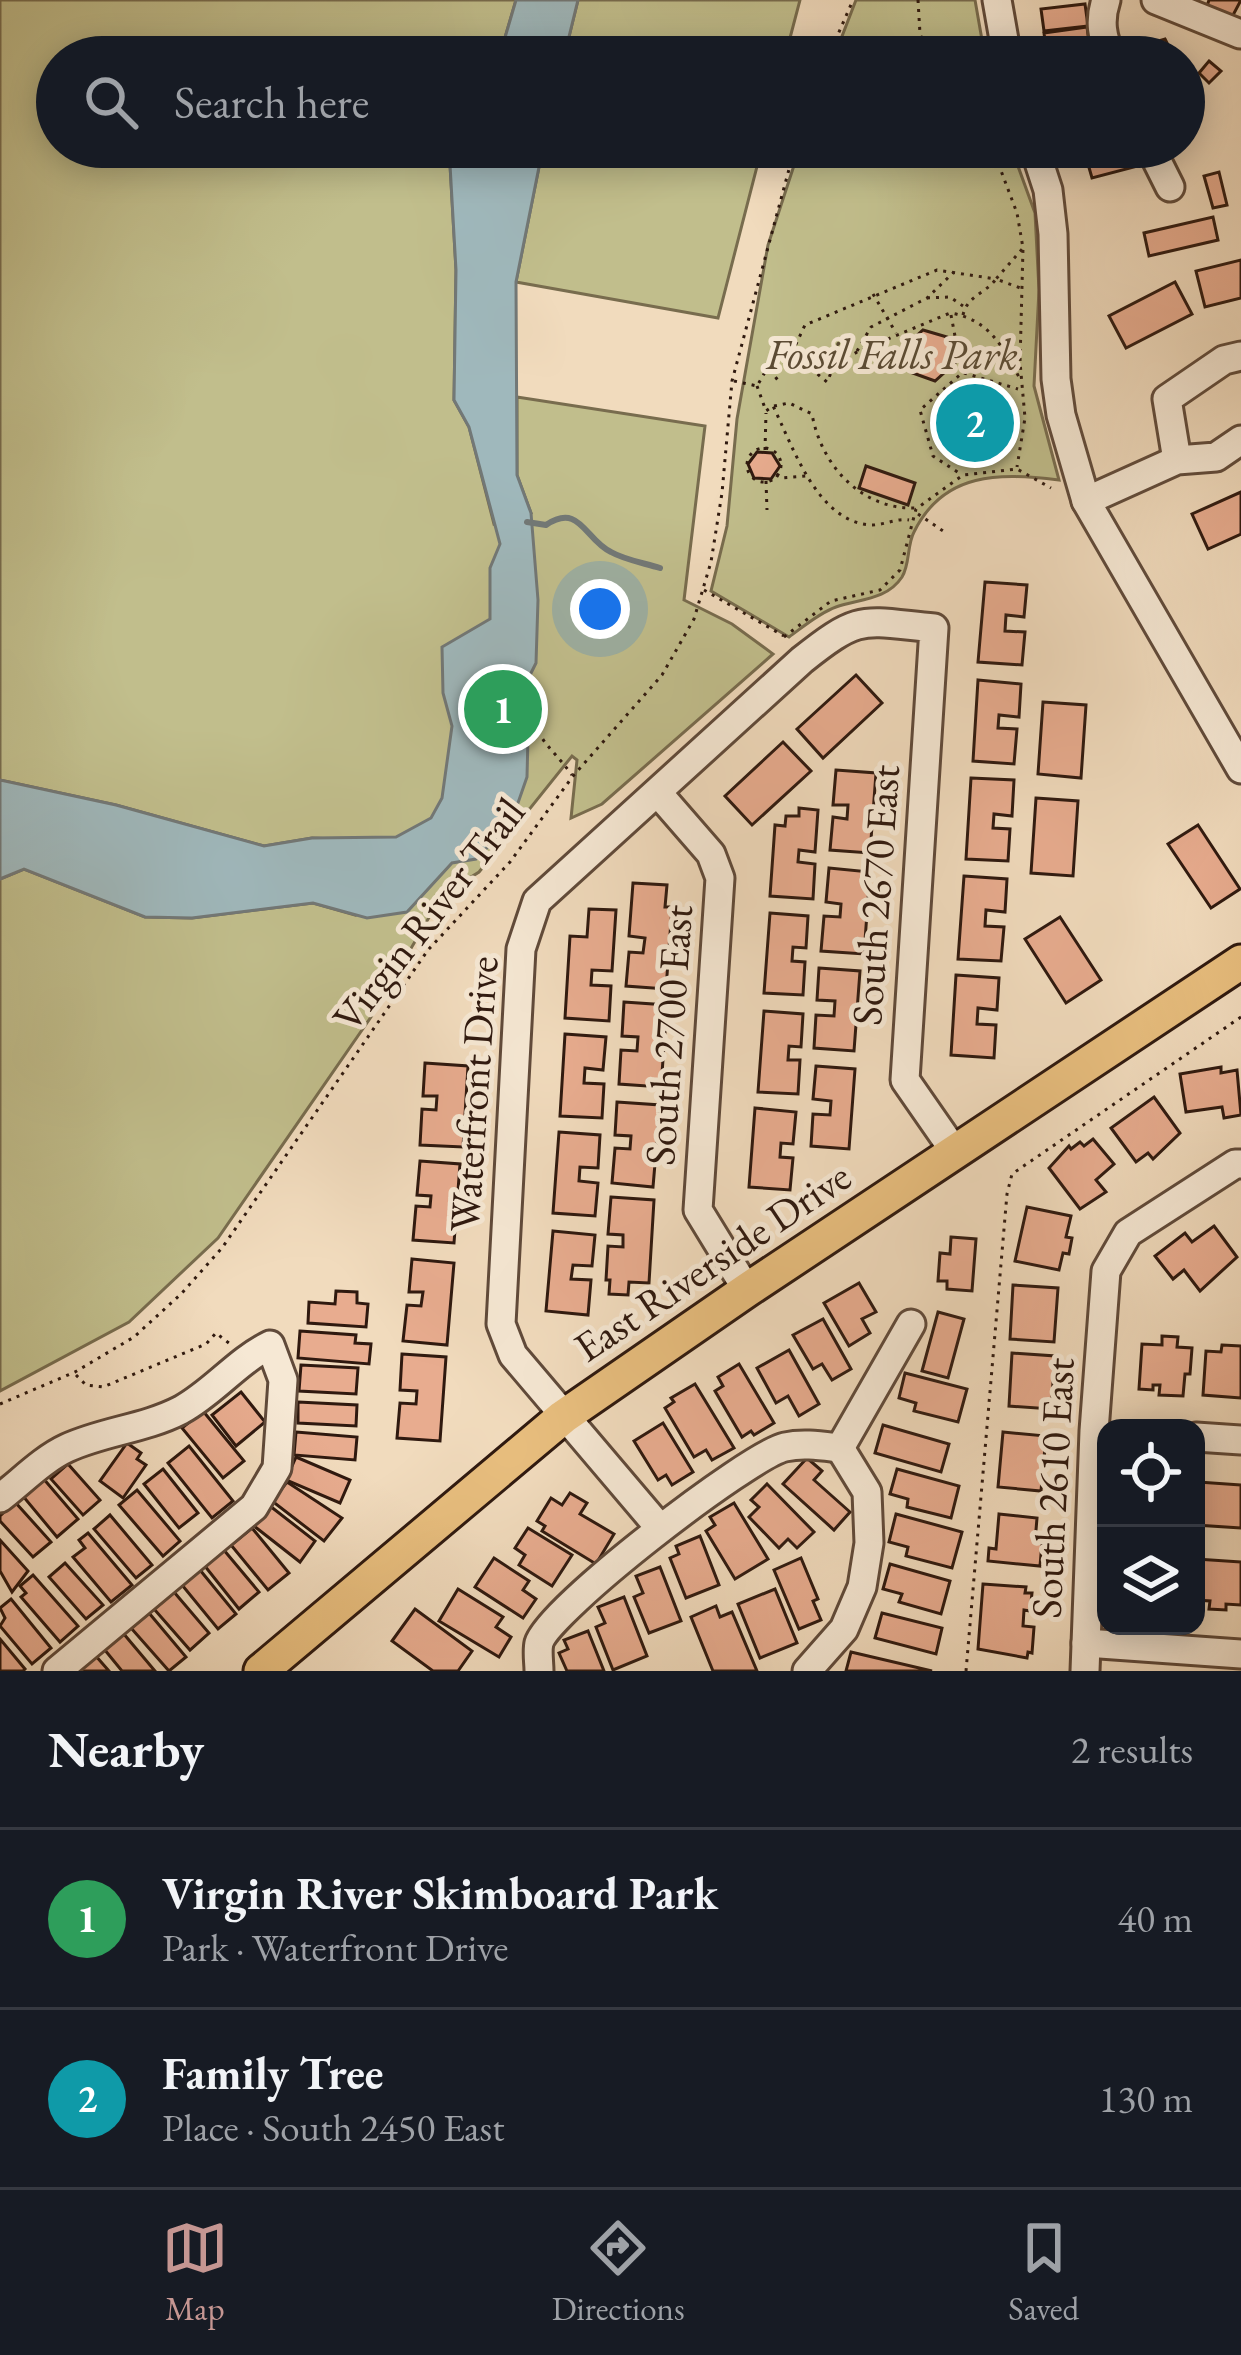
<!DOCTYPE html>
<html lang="en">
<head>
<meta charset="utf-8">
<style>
	:root { --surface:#171b24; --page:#20242c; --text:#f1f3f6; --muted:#9ea1a6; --line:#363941; --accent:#c59692 }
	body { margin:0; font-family:"EB Garamond",serif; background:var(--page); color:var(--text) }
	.controls { position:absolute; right:36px; bottom:36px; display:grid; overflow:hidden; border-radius:24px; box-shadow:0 6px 30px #0003 }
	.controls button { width:108px; height:108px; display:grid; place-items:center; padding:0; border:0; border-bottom:3px solid var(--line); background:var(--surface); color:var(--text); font:60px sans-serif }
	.you { position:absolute; left:600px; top:609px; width:42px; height:42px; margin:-30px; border:9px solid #fff; border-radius:50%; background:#1a73e8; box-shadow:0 0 0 18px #1a73e833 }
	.badge { display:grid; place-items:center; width:78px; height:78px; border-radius:50%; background:var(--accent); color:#fff; font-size:39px; font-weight:700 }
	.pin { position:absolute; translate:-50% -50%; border:6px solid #fff; box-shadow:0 3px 12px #0006 }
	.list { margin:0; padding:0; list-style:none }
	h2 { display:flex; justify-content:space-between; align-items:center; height:156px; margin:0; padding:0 48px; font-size:51px }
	h2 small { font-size:39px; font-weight:400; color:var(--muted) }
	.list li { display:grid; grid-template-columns:78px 1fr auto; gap:36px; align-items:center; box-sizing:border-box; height:180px; padding:0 48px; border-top:3px solid var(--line) }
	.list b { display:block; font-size:45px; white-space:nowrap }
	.list p { margin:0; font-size:39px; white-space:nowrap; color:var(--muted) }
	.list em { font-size:39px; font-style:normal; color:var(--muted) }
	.icon { flex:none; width:66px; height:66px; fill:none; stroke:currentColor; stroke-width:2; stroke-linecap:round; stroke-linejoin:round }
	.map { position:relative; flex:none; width:1241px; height:1671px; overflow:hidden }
	.search { position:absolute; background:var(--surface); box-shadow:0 6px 30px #0003; left:36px; right:36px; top:36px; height:132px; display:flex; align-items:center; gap:30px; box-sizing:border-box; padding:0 42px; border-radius:66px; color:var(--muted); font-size:45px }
	.sheet { height:516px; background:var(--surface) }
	nav { display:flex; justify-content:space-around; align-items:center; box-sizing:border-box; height:168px; border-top:3px solid var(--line); background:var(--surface); font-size:33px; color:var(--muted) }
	nav a { display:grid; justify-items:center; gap:6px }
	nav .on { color:var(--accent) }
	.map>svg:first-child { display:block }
</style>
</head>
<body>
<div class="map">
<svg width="1241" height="1671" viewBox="0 0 1241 1671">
	<rect width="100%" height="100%" fill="#f1dbbd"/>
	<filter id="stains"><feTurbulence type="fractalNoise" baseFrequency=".00167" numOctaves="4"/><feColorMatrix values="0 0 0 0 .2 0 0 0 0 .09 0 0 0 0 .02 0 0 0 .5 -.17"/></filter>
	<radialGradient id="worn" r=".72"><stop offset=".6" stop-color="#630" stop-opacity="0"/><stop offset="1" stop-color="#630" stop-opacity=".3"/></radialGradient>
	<g fill="#c1be8c" stroke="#786c4e" stroke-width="3">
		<path d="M0,0h516l-12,41 -45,16h-402v90h392l7,123 -2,130 15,27 25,97 37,-11 -14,-38v-78l188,29 -21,174 48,24 41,30 -171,150 -31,14 6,-58 -5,-4 -93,116 -27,17 -21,25 -60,103 -153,221 -89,84 -129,69v-512l24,-10 121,48 47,1 121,-15 42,12v-75l-43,-2 -48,8 -148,-41 -116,-25z"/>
		<path d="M578,0h222l-15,57h-221z"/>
		<path d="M856,0h119l10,57h-151z"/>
		<path d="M543,147h219l-44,171 -202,-36z"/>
		<path d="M800,147h211l24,66 4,77 -5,96 25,94c-59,-7 -115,-9 -145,52 -7,13 -4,32 -12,45 -15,23 -43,22 -66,30 -17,6 -33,20 -47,30l-78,-46 16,-65 10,-107 31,-174z"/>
	</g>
	<g fill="#9fb8bc" stroke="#727877" stroke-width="3">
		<path d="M516,0h62l-14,57h-105l23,-19 22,3z"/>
		<path d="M449,147h94l-27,135 1,193 14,38 7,87 -2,63 -15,30 7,44 -1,40 -16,46 -35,36 -24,4 -45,49 -40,6 -54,-15 -121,15 -47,-1 -121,-48 -24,10v-99l116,25 148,41 48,-8 84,-1 35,-19 11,-20 10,-72 -9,-33 -1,-46 48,-28v-51l10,-24 -31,-117 -15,-27 2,-130z"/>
	</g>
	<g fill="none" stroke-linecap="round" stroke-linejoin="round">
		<path stroke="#727877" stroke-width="6" d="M527,522l19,3c34,-23 39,15 65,27 14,8 33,11 49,16"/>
	</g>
	<g fill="#e8ac8f" stroke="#2f190f" stroke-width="3">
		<path d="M1209,0h32l-10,19 -24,-13z"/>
		<path d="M1085,4l3,22 -44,5 -3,-22z"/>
		<path d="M1087,27l3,22 -43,6 -3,-22z"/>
		<path d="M1165,39l9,18h-44l-2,-7z"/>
		<path d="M1209,61l12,10 -12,12 -10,-10z"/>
		<path d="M1129,147l5,20 -42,11 -6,-21z"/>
		<path d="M1219,172l8,33 -14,3 -9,-32z"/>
		<path d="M1213,217l5,23 -69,16 -5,-23z"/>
		<path d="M1241,260v38l-36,9 -9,-36z"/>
		<path d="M1175,282l17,32 -66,34 -17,-32z"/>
		<path d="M923,330l24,7 8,26 -20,18 -25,-9 -7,-24z"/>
		<path d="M757,452l15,1 8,13 -9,13 -17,-1 -6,-14z"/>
		<path d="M866,466l49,17 -7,22 -49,-17z"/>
		<path d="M1241,492v42l-33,15 -16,-35z"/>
		<path d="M985,582l42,3 -3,32 -18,-2 -1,16 20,1 -3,33 -44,-3z"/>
		<path d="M856,675l26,28 -59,55 -26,-29z"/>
		<path d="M978,680l43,4 -2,33 -20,-2 -1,13 19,1 -3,35 -41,-3z"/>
		<path d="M1043,702l43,3 -5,73 -43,-4z"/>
		<path d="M783,742l28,29 -59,54 -27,-29z"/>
		<path d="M836,770l40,3 -6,80 -40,-3 3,-33 14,2 1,-14h-15z"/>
		<path d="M971,778l43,2 -2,36 -18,-2 -1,14 17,1 -2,32 -42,-2z"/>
		<path d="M1036,798l42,3 -5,75 -42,-3z"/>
		<path d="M799,808l19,2 -3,42 -16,-2 -1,12 17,2 -2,35 -43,-3 5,-71 10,1 1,-10h13z"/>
		<path d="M1198,825l42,64 -29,19 -43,-64z"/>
		<path d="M829,868l41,4 -6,82 -43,-3 3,-35 16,1 1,-13 -15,-2z"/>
		<path d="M964,876l43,3 -2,33 -19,-2 -1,16 19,1 -3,34 -43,-2z"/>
		<path d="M633,883l34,2 -2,22h7l-6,82 -40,-3 3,-34 14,1 2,-15 -16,-2z"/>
		<path d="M589,909l27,1 -4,61 -20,-1 -1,15 20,1 -2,35 -44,-3 5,-82 17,1z"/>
		<path d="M770,913l38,3 -2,32 -13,-1 -1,14 13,1 -2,33 -39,-2z"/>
		<path d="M1060,917l41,63 -35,23 -41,-64z"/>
		<path d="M819,968l41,3 -6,80 -40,-3 2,-33 18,1 1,-15 -18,-1z"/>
		<path d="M956,975l43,3 -2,32 -19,-2 -1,16 19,1 -2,33 -43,-3z"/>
		<path d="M624,1002l43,3 -6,82 -42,-3 2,-34 16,1 1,-14 -16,-1z"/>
		<path d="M764,1011l39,3 -2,33 -12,-1 -1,14h12l-2,34 -40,-2z"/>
		<path d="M565,1034l41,3 -3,33 -18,-2 -1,15 20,1 -2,34 -42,-2z"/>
		<path d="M425,1063l43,3 -5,81 -43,-2 2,-36 14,1 1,-14h-14z"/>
		<path d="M816,1066l39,3 -6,80 -38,-3 2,-32 17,1 1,-14 -18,-2z"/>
		<path d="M1221,1067v6l16,-3 4,45 -17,3 -2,-11 -36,5 -6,-38z"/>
		<path d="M1154,1097l26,36 -27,26 -5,-6 -12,9 -25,-34z"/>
		<path d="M617,1102l43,3 -7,82 -41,-4 3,-35 15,1 1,-13 -16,-1z"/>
		<path d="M755,1108l41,4 -3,32 -12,-1 -1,14 13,1 -3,32 -41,-3z"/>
		<path d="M559,1132l41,3 -2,33 -18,-1 -1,14 19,2 -3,33 -42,-3z"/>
		<path d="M1093,1139l21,25 -18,16 10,12 -26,17 -31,-41 20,-22 2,3 9,-7 4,4z"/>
		<path d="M420,1161l40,3 -6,79 -41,-3 3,-34 14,1 1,-11 -14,-1z"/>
		<path d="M611,1197l43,3 -5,83 -20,-1 -1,13 -19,-1 1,-14h-4l2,-34 15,1v-12l-15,-1z"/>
		<path d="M1027,1207l44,9 -5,21 6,1 -3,16 -6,-1 -4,17 -44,-9z"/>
		<path d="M1214,1226l23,31 -37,34 -16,-21 -11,9 -18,-23 30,-23 7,9z"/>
		<path d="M553,1231l42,4 -3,31 -19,-1 -2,14 20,1 -3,35 -42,-4z"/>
		<path d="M951,1237l25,2 -4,52 -25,-2v-8h-9l2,-28 10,1z"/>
		<path d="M412,1259l42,4 -7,82 -44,-4 4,-36 14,1 2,-14h-14z"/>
		<path d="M859,1283l17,29 -14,7 8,14 -21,13 -25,-43z"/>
		<path d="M1013,1285l45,3 -4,54 -44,-3z"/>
		<path d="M336,1291l21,1v11l11,1 -2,23 -58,-4 1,-21 26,2z"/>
		<path d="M938,1312l26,7 -16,59 -26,-7z"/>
		<path d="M823,1319l28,50 -19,11 -10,-16 -9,5 -20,-34z"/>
		<path d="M300,1331l56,4 -1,8 16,1 -2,20 -71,-6z"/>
		<path d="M1162,1336l16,1 -1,10 15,1 -2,26h-5l-2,22 -24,-1 1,-10h-7v5l-14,-1 3,-45 20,1z"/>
		<path d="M1222,1345l19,1v52l-38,-3 3,-44 15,1z"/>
		<path d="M789,1350l30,54 -20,12 -11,-20 -12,7 -19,-35z"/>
		<path d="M1012,1353l43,3 -4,53 -42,-3z"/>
		<path d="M402,1354l44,3 -6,84 -43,-3 3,-35 16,1 1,-13 -17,-1z"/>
		<path d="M739,1364l35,59 -20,12 -3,-4 -9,6 -27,-46 8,-5 -5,-9z"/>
		<path d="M301,1365l57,3 -2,26 -57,-3z"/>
		<path d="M905,1373l62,16 -9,33 -44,-11 2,-8 -17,-5z"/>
		<path d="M695,1384l39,64 -22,12 -6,-10 -12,7 -29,-49 9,-6 -3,-4z"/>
		<path d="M241,1392l24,30 -29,24 -24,-31z"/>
		<path d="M298,1402l59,3 -1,21 -58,-3z"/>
		<path d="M203,1411l41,50 -21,17 -41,-50z"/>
		<path d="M663,1423l30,49 -21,13 -6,-10 -8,5 -24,-39z"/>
		<path d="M883,1425l66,19 -8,28 -66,-19z"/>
		<path d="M296,1432l61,5 -2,23 -61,-5z"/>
		<path d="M1003,1432l43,4 -5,55 -43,-4z"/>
		<path d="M127,1443l14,10 -4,6 9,6 -23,33 -23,-17z"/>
		<path d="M189,1446l44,55 -21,17 -44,-55z"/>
		<path d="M296,1457l54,23 -10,23 -54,-23z"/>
		<path d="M807,1458l15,13 -8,9 36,32 -16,18 -51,-46z"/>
		<path d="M68,1464l32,36 -17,15 -32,-36z"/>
		<path d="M163,1469l35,44 -19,15 -35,-44z"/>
		<path d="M897,1469l62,17 -8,32 -44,-11 1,-8 -18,-5z"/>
		<path d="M42,1477l36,42 -21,18 -35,-42z"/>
		<path d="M287,1482l55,36 -18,23 -52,-40z"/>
		<path d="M1198,1482l43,3v43l-45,-3z"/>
		<path d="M767,1484l47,48 -17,16 -9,-9 -9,9 -30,-31 10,-10 -8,-7z"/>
		<path d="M137,1490l43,51 -17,15 -44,-51z"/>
		<path d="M570,1493l17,10 -7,11 34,20 -18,30 -54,-33 3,-5 -8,-5 14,-23 11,7z"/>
		<path d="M15,1502l36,40 -18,15 -33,-36v-5z"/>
		<path d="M734,1503l34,56 -33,20 -29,-48 9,-6 -5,-8z"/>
		<path d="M270,1506l45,35 -15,21 -46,-36z"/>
		<path d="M896,1514l66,18 -10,36 -46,-12 2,-9 -19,-5z"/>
		<path d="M999,1514l38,4 -2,24 7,1 -2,23 -52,-5 1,-13 7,1z"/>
		<path d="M110,1515l42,50 -16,13 -42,-49z"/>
		<path d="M252,1528l37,45 -21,17 -37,-45z"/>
		<path d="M528,1528l44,27 -20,31 -33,-21 6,-10 -10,-7z"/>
		<path d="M88,1533l44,52 -21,17 -38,-45 12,-9 -6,-8z"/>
		<path d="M700,1536l19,49 -33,13 -16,-40 9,-4 -3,-8z"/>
		<path d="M0,1540l28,31 -16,21 -12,-21z"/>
		<path d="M223,1549l36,43 -20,17 -35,-44z"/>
		<path d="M494,1558l35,23 -6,9 13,9 -13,19 -48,-31z"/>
		<path d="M801,1558l17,41 -5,2 8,19 -22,9 -25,-59z"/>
		<path d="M1196,1559l45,3v43l-15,-1v6l-17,-1 1,-8 -14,-1z"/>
		<path d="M65,1563l38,42 -17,14 -37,-42z"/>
		<path d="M890,1564l60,17 -9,33 -42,-12 3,-8 -19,-5z"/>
		<path d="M660,1567l21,54 -32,12 -15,-36 9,-4 -7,-17z"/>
		<path d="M200,1570l36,44 -18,15 -36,-44z"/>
		<path d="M33,1575l45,51 -18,16 -39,-45 5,-4 -6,-7z"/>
		<path d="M983,1584l43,3 -1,6h7l-2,18 -6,-1 -1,16 11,1 -2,26 -4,-1 -1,6 -49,-9z"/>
		<path d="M458,1589l45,28 -7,10 15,10 -12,20 -60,-36z"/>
		<path d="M775,1589l22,54 -37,15 -22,-54z"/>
		<path d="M174,1592l35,41 -19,17 -36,-41z"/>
		<path d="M624,1597l23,59 -34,14 -17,-43 9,-4 -7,-16z"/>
		<path d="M11,1599l40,49 -19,16 -32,-38 5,-8 -5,-10z"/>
		<path d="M716,1606l4,11 12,-5 25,59h-44l-22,-54z"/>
		<path d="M415,1609l57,42 -14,20h-25l-41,-30z"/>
		<path d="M149,1613l37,44 -17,14 -38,-43z"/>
		<path d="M882,1613l60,15 -6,26 -61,-16z"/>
		<path d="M588,1631l16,40h-37l-8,-18 9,-4 -4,-9z"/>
		<path d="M123,1633l32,38h-33l-18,-22z"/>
		<path d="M0,1639l25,30 -2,2h-23z"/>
		<path d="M851,1652l81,19h-86z"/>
		<path d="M95,1655l14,16h-31z"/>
	</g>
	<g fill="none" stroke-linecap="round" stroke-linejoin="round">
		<g stroke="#604a3a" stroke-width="33">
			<g id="minor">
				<path d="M997,0l10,57"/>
				<path d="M1106,0c-7,21 -4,37 5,57"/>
				<path d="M1156,0l84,34"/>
				<path d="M1034,147l14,43 5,44 3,145 5,36 25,86 155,268"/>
				<path d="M1150,147l20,40"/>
				<path d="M1177,460l-10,-61 57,-39 17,-4"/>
				<path d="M1086,501l91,-41 39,-3 25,-17"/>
				<path d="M658,793l53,61 9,24 -22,332 49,80"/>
				<path d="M1196,1437l45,3"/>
				<path d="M840,1448l71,-124"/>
				<path d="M0,1498c21,-16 43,-39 67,-50 37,-17 77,-19 114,-38 33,-18 55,-48 89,-65l13,35 -6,88 -23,39 -197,164"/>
				<path d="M659,1527l-146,-172 -12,-31 20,-375 16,-48 265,-241c59,-47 60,-39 132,-32l-29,452 50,72"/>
				<path d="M1086,1643l155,11"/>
				<path d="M539,1671c0,-8 -2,-20 0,-28 9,-33 210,-188 246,-196 18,-4 37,-1 55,1"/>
				<path d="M807,1671l37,-42 18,-42 7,-44 -2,-51 -27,-44"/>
				<path d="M1085,1671l9,-240 12,-160 22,-38 107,-69h6"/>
			</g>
		</g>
		<g stroke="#2f190f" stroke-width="39">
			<path id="major" d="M261,1671l302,-254 184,-127 494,-328"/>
		</g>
		<g stroke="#2f190f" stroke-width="3" stroke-dasharray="3 6" stroke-linecap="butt">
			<path d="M918,0l2,34 10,23"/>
			<path d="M828,57l25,-57"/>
			<path d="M992,147l25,66 6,35 -3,114 5,56 -8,49"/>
			<path d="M873,294l23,39"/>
			<path d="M927,298l23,-1 13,9"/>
			<path d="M951,315l11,58 -42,37 13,46 26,17"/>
			<path d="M963,315c4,-19 23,-22 33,-36l27,10"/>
			<path d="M790,351l37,31 7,-16 23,-14 93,-39c39,6 53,34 70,66"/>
			<path d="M857,351l14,-24 56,-29 27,-26"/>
			<path d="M770,370l10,13"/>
			<path d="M964,373l54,16"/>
			<path d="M734,381l23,5 11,-19 28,-23 9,-19 132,-55 59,9 27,-31"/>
			<path d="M757,386l9,25 7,-5c20,40 44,117 99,119 13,0 24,-7 37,-5"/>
			<path d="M774,406l15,-3 23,11c9,51 49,96 104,94"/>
			<circle cx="764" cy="465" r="17"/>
			<path d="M765,450l1,-37"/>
			<path d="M776,475l6,3 24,-2"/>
			<path d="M766,481l1,29"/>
			<path d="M918,514l28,19"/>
			<path d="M704,590l80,46"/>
			<path d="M784,637l47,-36 49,-11 20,-20 16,-61 47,-34 54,-6 34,19"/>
			<path d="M532,696c2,46 15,45 40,79"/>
			<path d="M76,1375l10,10 17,2 103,-43 10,-11 14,11"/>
			<path d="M0,1404l75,-32 59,-35 47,-43 41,-46 206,-298 82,-88 63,-86 89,-101 32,-56 17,-57 11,-69 10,-112 63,-234"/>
			<path d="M966,1671l41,-477 5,-20 229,-157"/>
		</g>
		<use href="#minor" stroke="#f6e8d4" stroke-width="27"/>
		<use href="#major" stroke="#e8be7e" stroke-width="33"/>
	</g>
	<g text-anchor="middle" stroke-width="10" stroke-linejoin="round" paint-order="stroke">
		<g font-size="42" font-style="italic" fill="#5b4b34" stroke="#f6e8d4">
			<text x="892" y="369">Fossil Falls Park</text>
		</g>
		<g font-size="42" fill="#2f190f" stroke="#f6e8d4">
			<text transform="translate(875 895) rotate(-86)" y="15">South 2670 East</text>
			<text transform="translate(428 914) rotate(-52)" y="15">Virgin River Trail</text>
			<text transform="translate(668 1035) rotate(-86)" y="15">South 2700 East</text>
			<text transform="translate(473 1094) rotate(-86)" y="15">Waterfront Drive</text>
			<text transform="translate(712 1261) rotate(-34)" y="15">East Riverside Drive</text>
			<text transform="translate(1052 1488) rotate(-87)" y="15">South 2610 East</text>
		</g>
	</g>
	<rect width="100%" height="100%" filter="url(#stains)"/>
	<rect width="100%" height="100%" fill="url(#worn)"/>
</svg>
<div class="controls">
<button><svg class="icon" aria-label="locate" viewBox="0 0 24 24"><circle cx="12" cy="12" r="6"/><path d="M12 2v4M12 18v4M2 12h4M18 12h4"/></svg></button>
<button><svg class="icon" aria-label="layers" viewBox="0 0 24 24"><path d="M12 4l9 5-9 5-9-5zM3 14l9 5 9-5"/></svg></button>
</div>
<div class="you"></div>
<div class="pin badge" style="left:503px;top:709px;background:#2e9e5b">1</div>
<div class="pin badge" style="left:975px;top:423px;background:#0f9aa8">2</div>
<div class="search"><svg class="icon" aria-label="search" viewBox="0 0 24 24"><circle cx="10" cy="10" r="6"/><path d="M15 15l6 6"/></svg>Search here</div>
</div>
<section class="sheet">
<h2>Nearby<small>2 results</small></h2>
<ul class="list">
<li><span class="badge" style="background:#2e9e5b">1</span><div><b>Virgin River Skimboard Park</b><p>Park · Waterfront Drive</p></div><em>40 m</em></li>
<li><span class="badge" style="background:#0f9aa8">2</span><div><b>Family Tree</b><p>Place · South 2450 East</p></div><em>130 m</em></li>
</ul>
</section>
<nav>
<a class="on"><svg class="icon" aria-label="map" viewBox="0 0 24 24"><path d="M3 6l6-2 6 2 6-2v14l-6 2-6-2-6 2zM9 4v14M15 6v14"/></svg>Map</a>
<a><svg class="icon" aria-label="directions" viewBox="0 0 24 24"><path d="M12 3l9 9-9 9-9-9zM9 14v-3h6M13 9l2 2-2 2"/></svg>Directions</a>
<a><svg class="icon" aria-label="saved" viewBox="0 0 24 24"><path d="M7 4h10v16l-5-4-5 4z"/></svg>Saved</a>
</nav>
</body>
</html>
